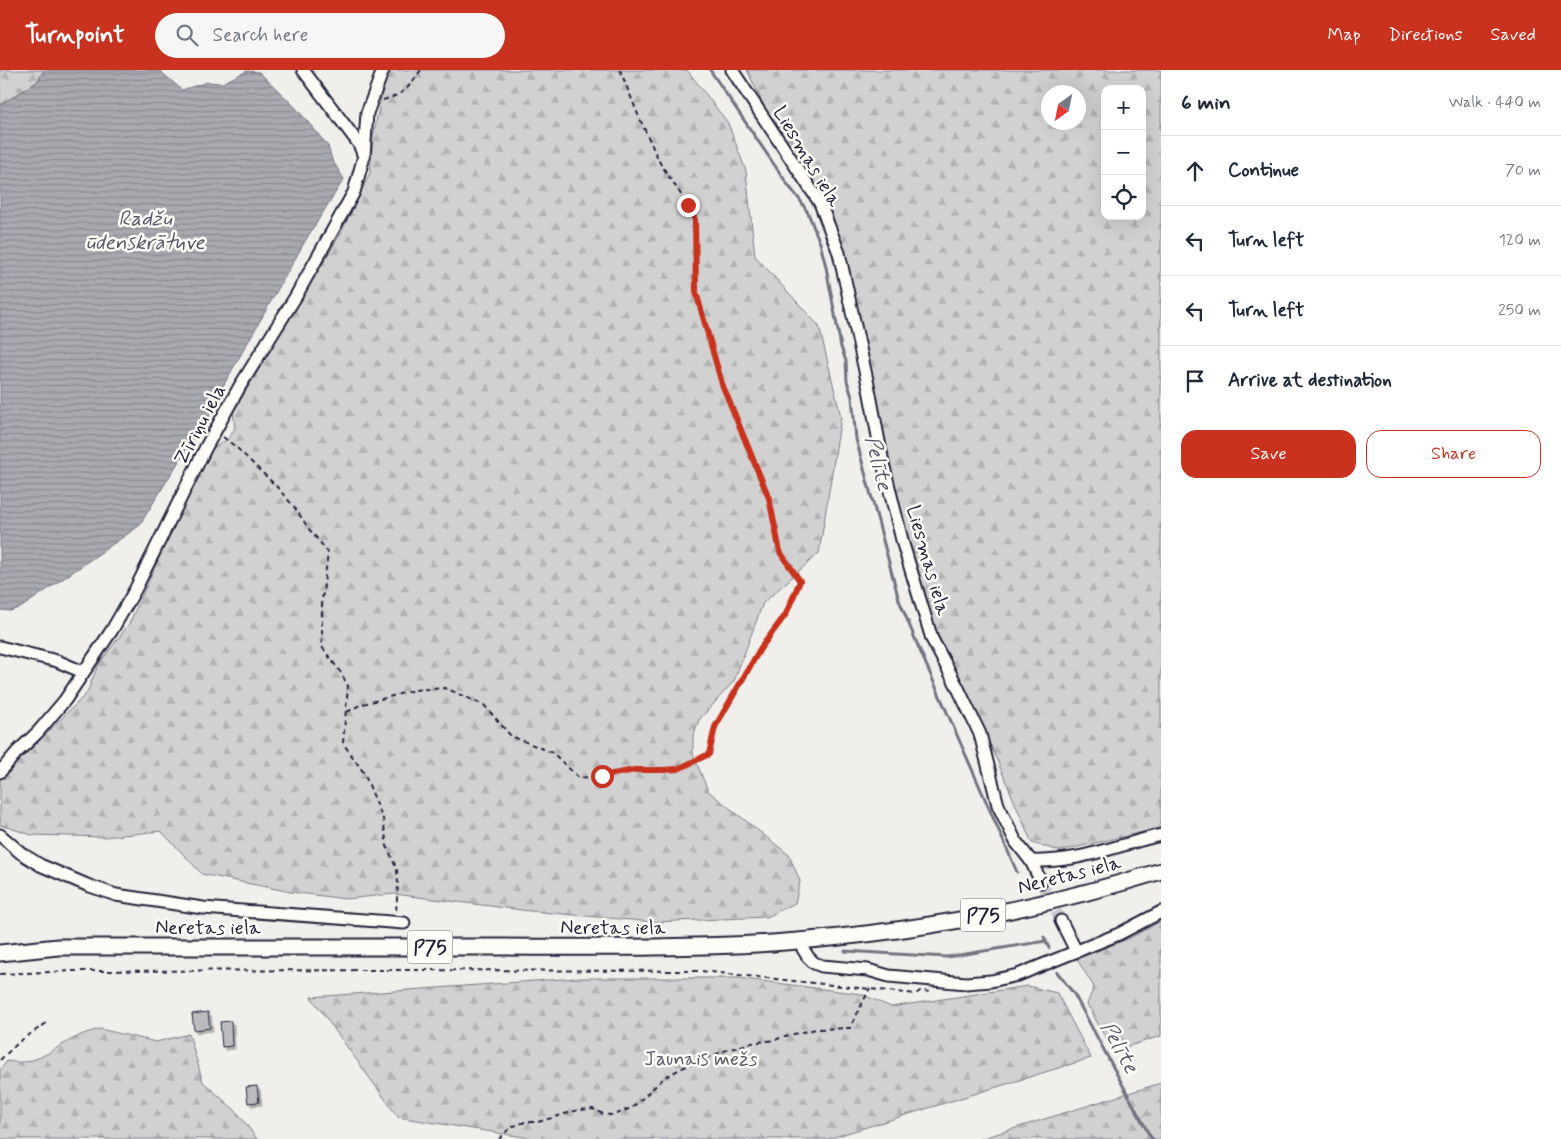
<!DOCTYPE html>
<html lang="en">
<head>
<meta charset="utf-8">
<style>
	:root { --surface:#fff; --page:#f6f6f7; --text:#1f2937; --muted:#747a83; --line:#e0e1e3; --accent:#c8321e }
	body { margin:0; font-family:Mynerve,sans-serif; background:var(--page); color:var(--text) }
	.controls { position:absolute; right:15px; top:15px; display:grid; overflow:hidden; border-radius:10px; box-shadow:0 5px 20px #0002 }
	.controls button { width:45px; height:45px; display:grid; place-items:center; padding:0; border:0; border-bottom:1px solid var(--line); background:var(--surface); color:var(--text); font:25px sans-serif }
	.compass { position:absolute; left:1041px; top:15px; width:45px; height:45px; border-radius:50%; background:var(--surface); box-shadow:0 5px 20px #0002; rotate:213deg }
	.stop { position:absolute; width:15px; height:15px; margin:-11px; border:4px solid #c8321e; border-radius:50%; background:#fff }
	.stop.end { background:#c8321e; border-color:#fff; box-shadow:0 1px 5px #0008 }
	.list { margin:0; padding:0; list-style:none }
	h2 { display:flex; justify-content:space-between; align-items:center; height:65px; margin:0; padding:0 20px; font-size:21px }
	h2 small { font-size:16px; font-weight:400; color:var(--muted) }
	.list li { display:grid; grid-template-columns:32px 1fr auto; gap:15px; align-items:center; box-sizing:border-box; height:70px; padding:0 20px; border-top:1px solid var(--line) }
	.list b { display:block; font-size:19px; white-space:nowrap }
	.list em { font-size:16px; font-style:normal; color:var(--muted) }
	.actions { display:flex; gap:10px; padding:15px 20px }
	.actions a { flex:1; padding:11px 0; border:1px solid var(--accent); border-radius:15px; text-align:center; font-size:18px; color:var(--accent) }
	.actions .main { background:var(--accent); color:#fff }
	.icon { flex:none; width:28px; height:28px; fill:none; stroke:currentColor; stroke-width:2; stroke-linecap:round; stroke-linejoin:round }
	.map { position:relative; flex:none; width:1161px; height:1069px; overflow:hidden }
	header { display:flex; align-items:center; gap:30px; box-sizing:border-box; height:70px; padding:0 25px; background:var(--accent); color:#fff }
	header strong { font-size:24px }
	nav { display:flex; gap:28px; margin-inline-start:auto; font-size:18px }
	.search { width:350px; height:45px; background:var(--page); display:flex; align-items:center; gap:12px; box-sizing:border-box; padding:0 18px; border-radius:28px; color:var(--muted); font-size:19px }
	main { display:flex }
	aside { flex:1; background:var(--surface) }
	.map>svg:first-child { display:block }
</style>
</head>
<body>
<header>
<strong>Turnpoint</strong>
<div class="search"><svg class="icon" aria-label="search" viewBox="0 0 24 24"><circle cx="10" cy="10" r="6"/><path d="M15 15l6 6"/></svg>Search here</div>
<nav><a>Map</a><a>Directions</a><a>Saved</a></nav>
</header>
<main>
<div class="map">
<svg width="1161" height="1069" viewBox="0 0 1161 1069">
	<defs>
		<pattern id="forest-firs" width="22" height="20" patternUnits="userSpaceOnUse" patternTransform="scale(1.25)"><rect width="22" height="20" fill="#d2d1d1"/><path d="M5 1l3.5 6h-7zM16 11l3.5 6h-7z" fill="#b4b3b4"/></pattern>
		<pattern id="water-rules" width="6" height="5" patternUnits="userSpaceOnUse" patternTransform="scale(1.25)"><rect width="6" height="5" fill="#a9a9b0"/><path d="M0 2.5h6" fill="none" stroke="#898990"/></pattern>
		<filter id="shadow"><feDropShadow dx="3" dy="3" stdDeviation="0" flood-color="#0004"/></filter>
	</defs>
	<rect width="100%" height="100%" fill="#f0efec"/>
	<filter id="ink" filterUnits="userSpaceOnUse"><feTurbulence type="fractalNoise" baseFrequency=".02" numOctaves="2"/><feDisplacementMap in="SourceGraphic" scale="10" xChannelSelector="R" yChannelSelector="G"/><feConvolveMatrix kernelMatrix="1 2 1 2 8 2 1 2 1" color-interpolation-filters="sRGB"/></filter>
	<g filter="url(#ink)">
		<g fill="url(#forest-firs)" stroke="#7a7a86" fill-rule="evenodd">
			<path d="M0,0h44l-7,12 -37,23z"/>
			<path d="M390,0h297l41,53 18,48 9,85 64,70 22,91 -22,136 -56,50 -29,78 -35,39 -6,16v18l15,37 81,64 11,26 -5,22 -28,14 -113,5 -124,-11 -136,-17 -48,5 -55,-7 -89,-18 -41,-43 -57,6 -72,-2 -32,-10v-45l87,-87 11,-28 31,-41 42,-92 42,-84 15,-9 7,-11 -2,-16 107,-177 30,-62 3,-36 11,-54z"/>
			<path d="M747,0h414v758l-101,23 -28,-8 -47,-111 -23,-48 -24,-47 -29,-94 -84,-342 -57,-87zM1105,19h37v127h-37zM1048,22h30v30h-30z"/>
			<path d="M1161,851v115l-48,15 -26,-47 7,-17 -17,-28 53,-21z"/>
			<path d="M576,908h162l123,16 30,13 137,-21 29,7 34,65 -263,81h-292l-138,-22 -87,-120z"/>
			<path d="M100,959l56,13 33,-8 14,48 34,30 20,27h-257v-69l7,-9c30,6 45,-13 70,-24 7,-4 15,-6 23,-8z"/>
			<path d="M1161,1013v56h-181z"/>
		</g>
		<path fill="url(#water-rules)" stroke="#737381" d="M44,0h115l23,20 25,-8 15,1 25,-12 12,1 37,36 32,38 4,14 12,19 -36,57 -98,173 -1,12 -17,19 -53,86 -117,81 -12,4 -10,-1v-505l37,-23z"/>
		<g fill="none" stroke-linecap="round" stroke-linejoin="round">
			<g stroke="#737381" stroke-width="3">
				<path d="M710,0l78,115 12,15 8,13 12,30 6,24 15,80 5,14 1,20 5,16 4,42 43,161 19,46 99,226"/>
				<path d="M1044,867l5,11"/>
				<path d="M845,881l102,6 99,-16"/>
				<path d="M1057,902l17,22 76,142 3,3"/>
			</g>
		</g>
		<g fill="#bcbcc0" stroke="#22223b" filter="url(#shadow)">
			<path d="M208,942l2,16 -16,2 -2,-16z"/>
			<path d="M231,951l1,25 -10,1 -2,-25z"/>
			<path d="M257,1016l2,16 -11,1 -2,-16z"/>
		</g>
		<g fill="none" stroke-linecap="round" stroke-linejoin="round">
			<path stroke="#c7c6c9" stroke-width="11" stroke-dasharray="11 5.5" stroke-linecap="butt" d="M1041,812l20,39"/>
			<g stroke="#22223b" stroke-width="15">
				<g id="minor">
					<path d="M303,0l56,74 4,10"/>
					<path d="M732,0l88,133 19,50 30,136 14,74 20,81 29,95 25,47 23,48 18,71 18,37 15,19 10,21"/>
					<path d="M0,577l57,14 26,11"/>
					<path d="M0,702l17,-20 21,-20 27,-32 47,-70 23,-40 71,-143 34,-61 56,-90 58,-104 10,-36 3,-43 16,-43"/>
					<path d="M0,765l21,18 19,12 47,20 29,10 87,13 201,15"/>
					<path d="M1031,791c47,2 86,-16 130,-26"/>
					<path d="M1061,851l15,30"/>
					<path d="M802,871l1,8 5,8 6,6 8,3 46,4 21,6 77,7 25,-2 27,-6 101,-41 42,-22"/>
				</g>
			</g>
			<g stroke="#22223b" stroke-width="19">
				<path id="major" d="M0,883l58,-6c139,0 279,0 418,0 99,0 198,2 296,-4 131,-9 264,-33 389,-72"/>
			</g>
			<g stroke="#22223b" stroke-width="2" stroke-dasharray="5 4" stroke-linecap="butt">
				<path d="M383,30c22,-6 25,-12 38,-30"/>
				<path d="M223,367l13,10 41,40 18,21 14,21 19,23 -6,49v46l19,26 7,13 -5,57 21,30 19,46 4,27 10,24 1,14 -2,28"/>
				<path d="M347,642l13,-7 54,-15 31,-2 39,17 27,31 42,17 26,25 23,-2 33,-6 28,1 15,-2 31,-15 6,-27 45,-78 26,-35 14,-33 -20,-29 -11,-54 -47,-114 -25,-92 -2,-72 -7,-15 -28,-42 -21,-46 -19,-47"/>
				<path d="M0,904l75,-3 319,-1 307,1 215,23 4,-3 13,1"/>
				<path d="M0,990l20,-19 28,-19"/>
				<path d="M499,1069l12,-12 14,-5h13l40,-12 15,-1 10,5 7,1 7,-1 16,-7 32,-30 23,-12 39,-15 24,-7 25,-3 5,-3 35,-8 34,-1 20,-40"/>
			</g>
			<use href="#minor" stroke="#fdfcf7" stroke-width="11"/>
			<use href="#major" stroke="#fdfcf7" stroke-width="15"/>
		</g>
	</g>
	<g fill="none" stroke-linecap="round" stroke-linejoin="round" filter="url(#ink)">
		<path stroke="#c8321e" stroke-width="6" d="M602,706l33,-6h28l15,-1 31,-15 6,-27 45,-78 26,-35 14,-33 -20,-29 -11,-54 -47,-114 -26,-92 -1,-72 -7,-15"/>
	</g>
	<g text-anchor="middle" stroke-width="5" stroke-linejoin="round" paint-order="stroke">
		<g fill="#fdfcf7" stroke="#646373" stroke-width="1">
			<rect x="960.5" y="828.5" width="45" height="33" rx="4"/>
			<rect x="407.5" y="860.5" width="45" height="33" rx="4"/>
		</g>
		<g font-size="19" font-weight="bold" fill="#22223b">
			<text x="983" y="852">P75</text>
			<text x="430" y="884">P75</text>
		</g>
		<g font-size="20" fill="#22223b" stroke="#fdfcf7">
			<text transform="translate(808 86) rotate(59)" y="7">Liesmas iela</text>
			<text transform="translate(199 354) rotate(-62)" y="7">Zīriņu iela</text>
			<text transform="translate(929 490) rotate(74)" y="7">Liesmas iela</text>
			<text transform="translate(1069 804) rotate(-14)" y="7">Neretas iela</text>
			<text x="208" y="864">Neretas iela</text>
			<text x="613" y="864">Neretas iela</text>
		</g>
		<g font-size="20" fill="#575768" stroke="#fdfcf7">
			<text x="701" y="995">Jaunais mežs</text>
		</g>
		<g font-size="21" font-style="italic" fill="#58586a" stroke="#fdfcf7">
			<text x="145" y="155">Radžu<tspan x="145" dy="24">ūdenskrātuve</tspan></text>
			<text transform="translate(879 393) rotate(76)" y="7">Pelīte</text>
			<text transform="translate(1120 977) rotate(61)" y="7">Pelīte</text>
		</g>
	</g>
</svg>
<div class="controls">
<button>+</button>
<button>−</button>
<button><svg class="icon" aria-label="locate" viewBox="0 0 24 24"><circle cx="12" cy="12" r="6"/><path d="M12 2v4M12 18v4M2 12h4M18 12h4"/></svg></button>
</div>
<svg class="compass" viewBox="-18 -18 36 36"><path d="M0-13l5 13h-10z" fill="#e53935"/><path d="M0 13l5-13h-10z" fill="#747a83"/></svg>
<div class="stop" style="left:602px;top:706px"></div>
<div class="stop end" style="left:688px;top:135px"></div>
</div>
<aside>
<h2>6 min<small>Walk · 440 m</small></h2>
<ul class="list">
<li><svg class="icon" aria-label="ahead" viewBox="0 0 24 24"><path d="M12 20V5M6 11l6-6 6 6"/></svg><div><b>Continue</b></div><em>70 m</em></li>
<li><svg class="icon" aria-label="left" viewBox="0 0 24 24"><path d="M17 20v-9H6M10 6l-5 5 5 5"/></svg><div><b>Turn left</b></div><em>120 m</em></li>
<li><svg class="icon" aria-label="left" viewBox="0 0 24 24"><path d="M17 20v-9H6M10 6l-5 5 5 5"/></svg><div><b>Turn left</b></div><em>250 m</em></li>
<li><svg class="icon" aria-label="arrive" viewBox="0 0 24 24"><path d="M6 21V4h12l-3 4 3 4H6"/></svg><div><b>Arrive at destination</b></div></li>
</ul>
<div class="actions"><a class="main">Save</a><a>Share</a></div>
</aside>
</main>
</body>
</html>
